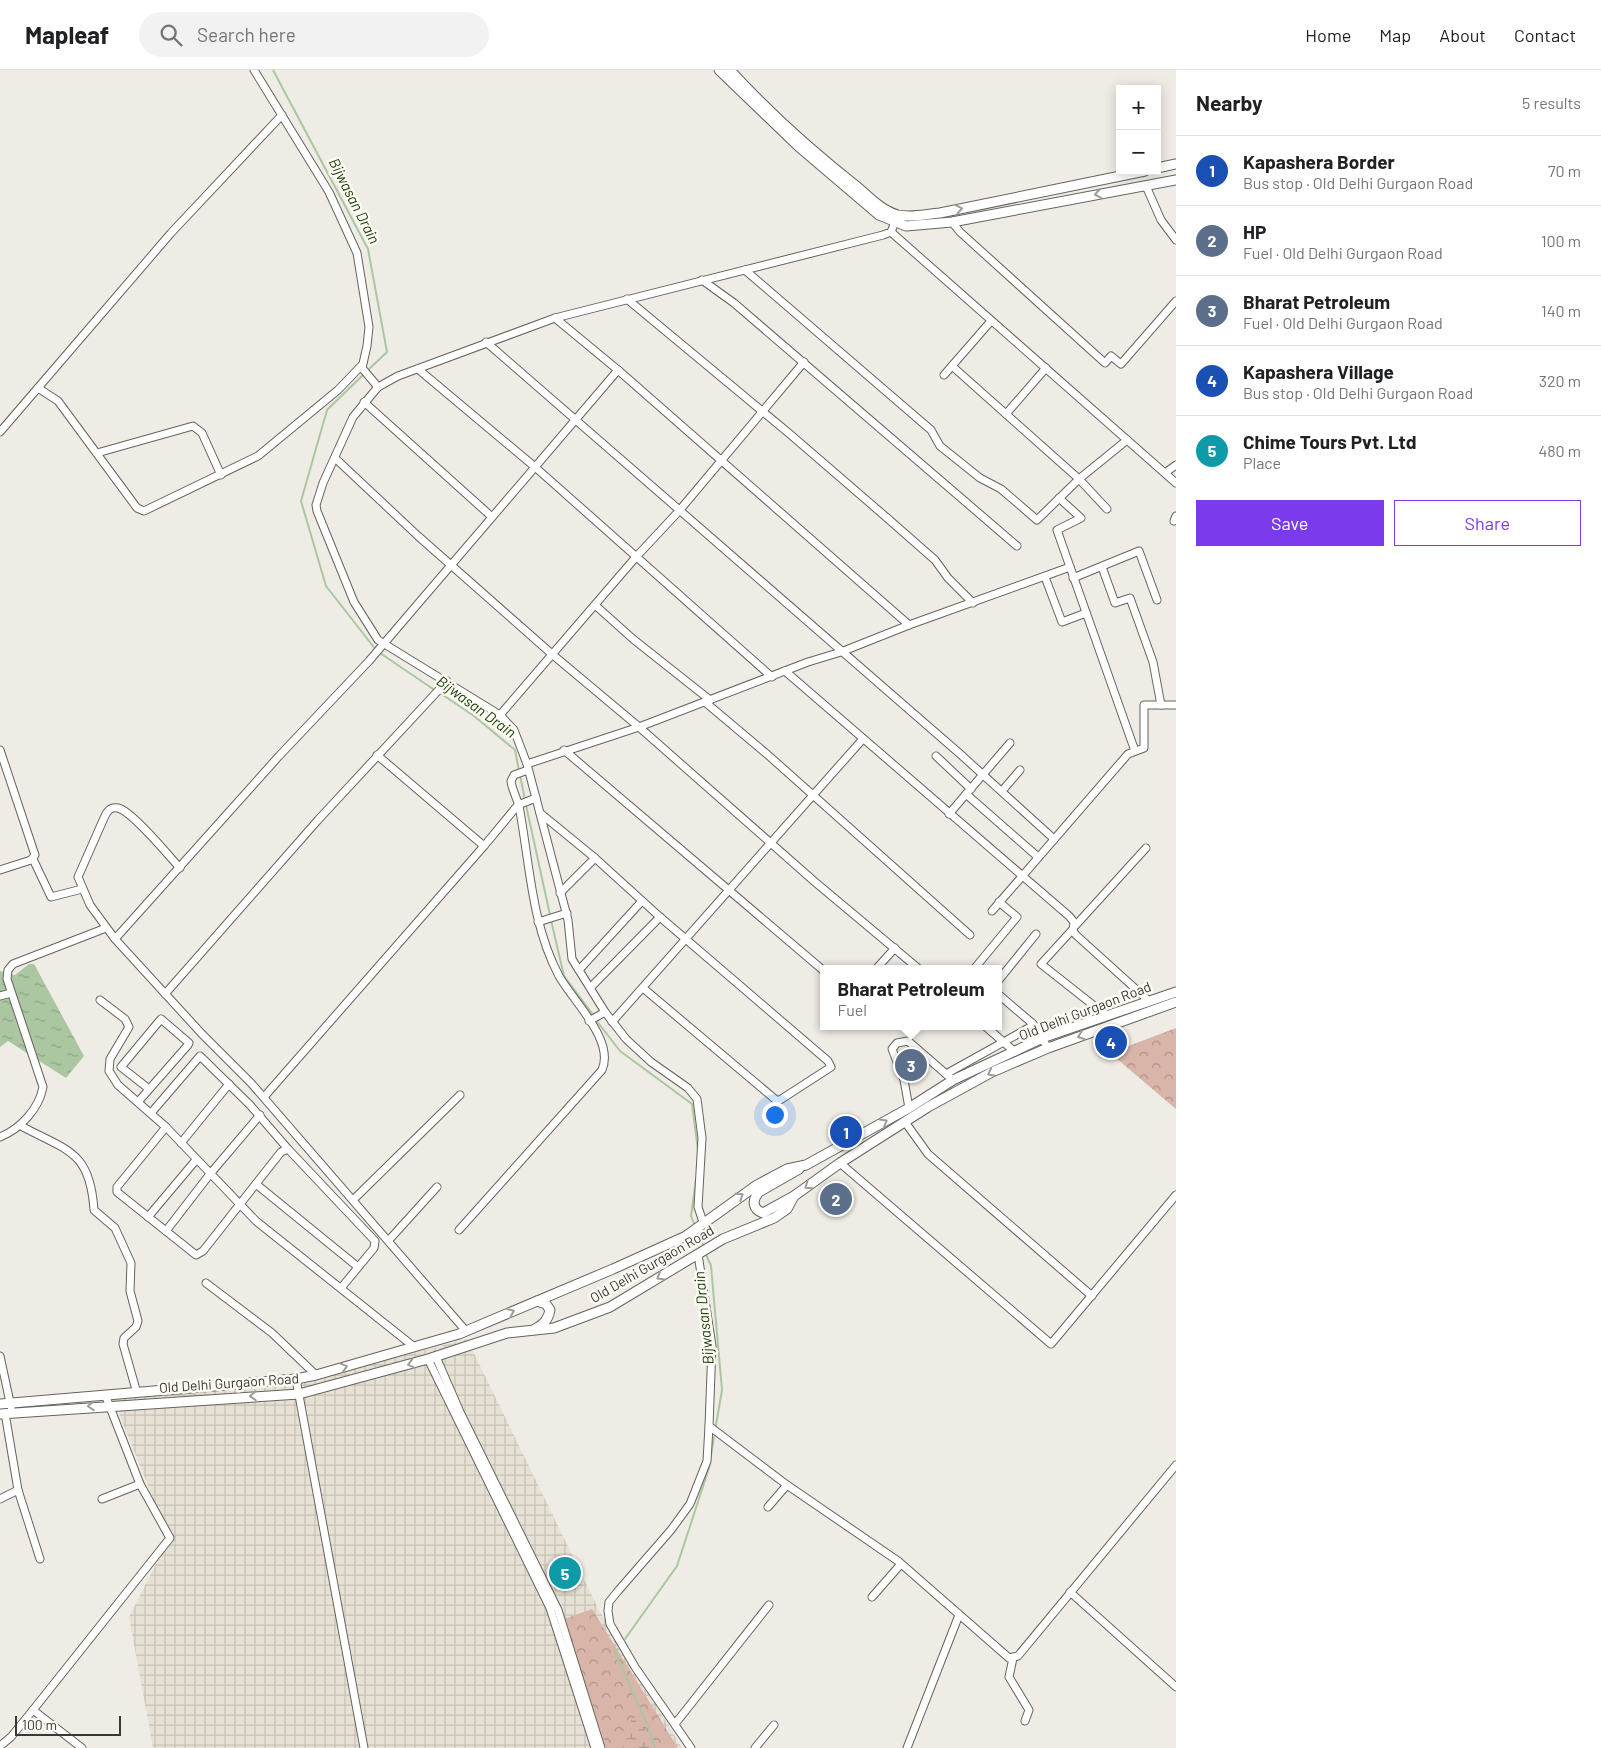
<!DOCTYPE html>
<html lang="en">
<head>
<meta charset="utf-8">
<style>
	:root { --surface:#fff; --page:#f2f2f2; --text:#202124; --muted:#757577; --line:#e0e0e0; --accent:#7c3aed }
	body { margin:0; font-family:Barlow,sans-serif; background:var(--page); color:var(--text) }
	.controls { position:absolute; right:15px; top:15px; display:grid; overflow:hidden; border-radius:0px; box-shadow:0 2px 12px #0003 }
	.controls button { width:45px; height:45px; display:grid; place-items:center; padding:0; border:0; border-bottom:1px solid var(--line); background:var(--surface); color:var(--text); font:25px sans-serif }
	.scale { position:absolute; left:15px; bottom:12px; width:106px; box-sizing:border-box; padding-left:5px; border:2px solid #393835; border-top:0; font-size:14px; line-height:18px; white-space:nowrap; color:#393835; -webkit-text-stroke:4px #fcfaf3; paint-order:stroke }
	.you { position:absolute; left:774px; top:1044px; width:18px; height:18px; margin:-12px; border:4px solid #fff; border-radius:50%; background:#1a73e8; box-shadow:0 0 0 8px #1a73e833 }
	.badge { display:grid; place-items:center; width:32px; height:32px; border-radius:50%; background:var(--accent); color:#fff; font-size:16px; font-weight:700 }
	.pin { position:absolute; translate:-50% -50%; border:2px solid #fff; box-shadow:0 1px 5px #0006 }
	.popup { position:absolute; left:820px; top:895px; width:182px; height:65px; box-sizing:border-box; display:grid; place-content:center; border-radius:0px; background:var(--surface); filter:drop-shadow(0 1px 4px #0005); font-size:16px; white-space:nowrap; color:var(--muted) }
	.popup b { font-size:19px; color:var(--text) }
	.popup::after { content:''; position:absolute; left:50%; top:100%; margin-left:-10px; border:10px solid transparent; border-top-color:var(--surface) }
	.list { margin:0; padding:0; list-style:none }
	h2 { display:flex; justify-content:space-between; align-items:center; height:65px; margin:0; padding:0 20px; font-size:21px }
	h2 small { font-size:16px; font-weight:400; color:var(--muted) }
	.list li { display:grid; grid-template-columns:32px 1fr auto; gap:15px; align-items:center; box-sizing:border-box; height:70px; padding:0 20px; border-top:1px solid var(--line) }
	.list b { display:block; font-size:19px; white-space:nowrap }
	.list p { margin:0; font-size:16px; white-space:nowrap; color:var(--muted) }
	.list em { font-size:16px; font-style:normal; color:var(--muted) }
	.actions { display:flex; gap:10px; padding:15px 20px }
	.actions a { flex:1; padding:11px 0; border:1px solid var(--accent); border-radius:0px; text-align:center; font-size:18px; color:var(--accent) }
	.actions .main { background:var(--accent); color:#fff }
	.icon { flex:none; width:28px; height:28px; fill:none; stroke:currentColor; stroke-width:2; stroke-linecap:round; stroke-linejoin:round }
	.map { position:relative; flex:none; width:1176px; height:1678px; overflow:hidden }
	header { display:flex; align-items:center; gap:30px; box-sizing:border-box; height:70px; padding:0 25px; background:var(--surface); border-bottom:1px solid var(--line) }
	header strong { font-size:24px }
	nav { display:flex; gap:28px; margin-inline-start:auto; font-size:18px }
	.search { width:350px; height:45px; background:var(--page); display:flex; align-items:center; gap:12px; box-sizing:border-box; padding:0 18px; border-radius:28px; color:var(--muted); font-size:19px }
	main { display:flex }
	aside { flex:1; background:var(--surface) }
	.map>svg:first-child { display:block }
</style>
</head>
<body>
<header>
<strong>Mapleaf</strong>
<div class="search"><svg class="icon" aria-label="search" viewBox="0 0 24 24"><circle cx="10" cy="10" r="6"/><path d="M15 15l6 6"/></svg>Search here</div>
<nav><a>Home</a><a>Map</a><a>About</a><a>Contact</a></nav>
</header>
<main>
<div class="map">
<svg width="1176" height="1678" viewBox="0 0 1176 1678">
	<defs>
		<pattern id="industrial-grid" width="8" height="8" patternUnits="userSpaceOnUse" patternTransform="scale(1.25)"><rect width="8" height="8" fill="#e6e1d4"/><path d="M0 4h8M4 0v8" fill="none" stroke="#c6c2b7"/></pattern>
		<pattern id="forest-crowns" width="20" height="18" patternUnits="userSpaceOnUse" patternTransform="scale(1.25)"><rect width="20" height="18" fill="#d8b4a9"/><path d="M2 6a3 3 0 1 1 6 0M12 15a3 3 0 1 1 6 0" fill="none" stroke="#b0938a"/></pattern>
		<pattern id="wetland-marsh" width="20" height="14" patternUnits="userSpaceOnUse" patternTransform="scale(1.25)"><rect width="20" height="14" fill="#d8b4a9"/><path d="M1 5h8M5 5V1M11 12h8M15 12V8" fill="none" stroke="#b0938a"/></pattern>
		<pattern id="water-ripples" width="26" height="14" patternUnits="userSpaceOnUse" patternTransform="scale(1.25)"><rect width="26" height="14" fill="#aac7a1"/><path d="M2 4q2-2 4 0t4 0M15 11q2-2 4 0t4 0" fill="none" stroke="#8ba384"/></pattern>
	</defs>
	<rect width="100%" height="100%" fill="#efece6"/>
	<path fill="url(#industrial-grid)" d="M467,1269l132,271 83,138h-529l-24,-131 40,-79 -57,-142 206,-18z"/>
	<g fill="url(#forest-crowns)">
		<path d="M1176,958v81l-66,-56z"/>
		<path d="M592,1539l86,139h-72l-42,-129z"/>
	</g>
	<path fill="url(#wetland-marsh)" d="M636,1646l20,32h-33l-4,-15z"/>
	<path fill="url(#water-ripples)" d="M29,894h5l50,92 -18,22 -58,-37 -8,6v-76l15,4z"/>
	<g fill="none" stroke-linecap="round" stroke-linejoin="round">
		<g stroke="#aac7a1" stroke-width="2">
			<path d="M273,0l95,179 19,103 -20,19"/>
			<path d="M364,304l-37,36 -26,91 25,85 50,64"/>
			<path d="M380,583l56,38"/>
			<path d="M440,623l34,23 41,34 4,21"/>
			<path d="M520,705l5,25"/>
			<path d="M526,735l24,110"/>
			<path d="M551,850l13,56 30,40"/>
			<path d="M596,950l24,31 72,53 6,46"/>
			<path d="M695,1156l-4,-10 5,-36"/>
			<path d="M697,1161l7,16"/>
			<path d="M705,1182l6,14 11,124 -6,35"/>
			<path d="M625,1569l52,-73 32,-98 5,-31"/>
			<path d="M618,1579l-3,4 33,73 7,22"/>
		</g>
		<g stroke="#65635d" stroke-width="9">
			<g id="minor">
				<path d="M254,0l75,122 28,61 12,74 -2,19 -5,22 16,19"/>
				<path d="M1146,116l15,34 15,20"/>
				<path d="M952,152l8,10 145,131 6,-7 10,8 55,-63"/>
				<path d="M891,162l285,251"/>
				<path d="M745,200l186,160 9,16 40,32 21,11 36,31 42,-41 48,-39"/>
				<path d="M702,210l32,23 283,243"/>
				<path d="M627,229l164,136 95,82 49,43 13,18 25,25"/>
				<path d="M555,248l63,52 291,255"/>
				<path d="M486,272l473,411 95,86"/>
				<path d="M952,296l127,113 28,30"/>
				<path d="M418,299l117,98 237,210"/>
				<path d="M944,305l47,-54"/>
				<path d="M38,318l20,13 79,107 7,3 114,-55 80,-66 23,-24"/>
				<path d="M364,332l128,115"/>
				<path d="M1006,344l40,-46"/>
				<path d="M0,362l171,-199 111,-118"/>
				<path d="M97,383l96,-27 9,7 19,42"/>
				<path d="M335,388l83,78 135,119 86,72 176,155 104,87"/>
				<path d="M1165,403l11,-8"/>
				<path d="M1059,428l22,20 -24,12 78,221"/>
				<path d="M1174,451l2,-5"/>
				<path d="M1102,497l13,36 15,-5 23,64 8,43"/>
				<path d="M1045,507l17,45 24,-9"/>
				<path d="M1073,508l66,-27 18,49"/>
				<path d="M595,535l38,34 77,61"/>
				<path d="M785,601l284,245 5,6 -1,9 3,4 73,66"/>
				<path d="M705,632l63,53 202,180"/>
				<path d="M500,645l136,-158 43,-46 125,-149"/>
				<path d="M0,680l35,105 -4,5 -31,10"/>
				<path d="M564,680l260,221"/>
				<path d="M377,685l107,91"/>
				<path d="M936,686l35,33"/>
				<path d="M527,694l112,-37 169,-65 33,-10 68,-27 161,-58"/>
				<path d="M1002,721l18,-21"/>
				<path d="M966,724l72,63"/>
				<path d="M540,743l55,45 65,59 168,144 3,6 -51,33h-4l-133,-112"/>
				<path d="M949,744l61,-71"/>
				<path d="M33,789l18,38 31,-8"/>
				<path d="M180,798c-11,-12 -48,-57 -62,-60 -8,-1 -11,3 -14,10l-26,59 12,28 25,34 87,95 49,49 215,248"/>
				<path d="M560,823l35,-35"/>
				<path d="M992,841l136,-157 16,-6v-43h32"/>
				<path d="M538,852l29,-9"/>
				<path d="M1075,856l71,-78"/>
				<path d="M1073,859l-32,35 66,52"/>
				<path d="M115,869l164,-183 90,-95 249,-291"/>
				<path d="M876,899l19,-21"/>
				<path d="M974,899l43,-52 -18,-15"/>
				<path d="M579,900l63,-69"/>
				<path d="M998,911l38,-47"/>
				<path d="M591,917l69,-70"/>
				<path d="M165,924l153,-174 129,-139"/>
				<path d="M998,924l34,29 16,25"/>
				<path d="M0,926l11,-3"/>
				<path d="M100,930l25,19 4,8 -19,32 -1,12 9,14 48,42 90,94 157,125"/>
				<path d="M589,951l16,-9"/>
				<path d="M612,952l250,-282"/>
				<path d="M985,956l30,26"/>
				<path d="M946,1004l88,-49"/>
				<path d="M264,1027l220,-251 34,-41 18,-7"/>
				<path d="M138,1032l50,-57 1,-2 -28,-24 -40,48 28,22"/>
				<path d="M909,1038l-5,-28 -12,-31 5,-6 11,-2 45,39"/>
				<path d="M151,1043l49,-57 50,49 38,44"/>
				<path d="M905,1052l23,32 164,142"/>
				<path d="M21,1056c47,25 69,25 73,84l21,18 16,35 -1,28 8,30 -2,6 -12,11 -1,6 14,49"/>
				<path d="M166,1057l-49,60v5l79,63 7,-4 78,-99 7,-3 87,92 -1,7 -33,40"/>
				<path d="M0,1067c20,-8 39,-28 43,-50l-36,-108 1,-9 5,-6 93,-36"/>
				<path d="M181,1073l48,-59"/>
				<path d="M840,1093l211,181 125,-149"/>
				<path d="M256,1114l102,83"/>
				<path d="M354,1129l106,-104"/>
				<path d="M148,1147l48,-57"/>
				<path d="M703,1152l-5,-15 4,-69 -5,-39 -9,-11 -37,-26 -25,-23 -21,-27 -33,-53 -4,-39 -41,-156 -13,-34 -14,-15 -122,-75 -24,-38 -37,-91 -1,-6 7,-22 30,-66 25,-30 20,-11 157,-58 328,-83 8,-3 6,-15"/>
				<path d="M459,1160l143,-160c13,-30 -29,-69 -43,-94 -28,-53 -29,-112 -40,-170 -2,-8 -7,-16 -8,-25l3,-6 14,-5"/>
				<path d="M166,1161l44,-57 50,-59"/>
				<path d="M389,1170l48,-53"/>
				<path d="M698,1184l14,92 -3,80 78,59 111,76 111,97 9,-2 158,-191"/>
				<path d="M206,1213l66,50 44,42"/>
				<path d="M0,1286l11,51"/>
				<path d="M436,1287l24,55 98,198 43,138"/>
				<path d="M428,1289l122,249 45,140"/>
				<path d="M296,1309l68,369"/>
				<path d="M5,1343l13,77 22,69"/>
				<path d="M0,1429l18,-9"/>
				<path d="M102,1429l38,-15"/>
				<path d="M768,1437l19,-22"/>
				<path d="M1070,1522l106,95"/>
				<path d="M872,1527l29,-33"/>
				<path d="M1013,1588l-4,19 20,33 -4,11"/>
				<path d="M33,1640l49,38"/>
				<path d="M675,1654l94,-119"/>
				<path d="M0,1676l11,-9 22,-27 137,-172 -30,-54 -34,-87"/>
				<path d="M691,1678l-56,-81 -25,-43 -2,-13 1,-9 9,-11 53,-61 19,-26 17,-43 2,-35"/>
				<path d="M755,1678l19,-23"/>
				<path d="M907,1678l52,-133"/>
			</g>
		</g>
		<g stroke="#65635d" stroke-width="11">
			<g id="major">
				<path d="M719,0l79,76 81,69 27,11 46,-4 224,-42"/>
				<path d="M730,0c39,43 84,83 130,119 11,10 23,22 38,26 13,3 28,-1 42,-2l205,-42"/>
				<path d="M1157,98l19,-4"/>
				<path d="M792,1127l-29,16c-11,-4 -11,-13 -4,-21l40,-23"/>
				<path d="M535,1259c9,-5 13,-9 15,-19l-4,-6 -9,-3"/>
				<path d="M0,1334l296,-25 20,-4 143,-41 154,-65 73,-33 71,-51 30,-16 19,-4 103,-57 44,-28 92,-43 131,-45"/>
				<path d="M0,1344l299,-20 129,-35 79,-26 47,-5 56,-21 113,-68 51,-21 13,-9 7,-13 46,-33 88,-56 64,-35 56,-24 128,-46"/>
			</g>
		</g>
		<use href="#minor" stroke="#fff" stroke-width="7"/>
		<use href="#major" stroke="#fff" stroke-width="9"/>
	</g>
	<defs><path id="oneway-chevron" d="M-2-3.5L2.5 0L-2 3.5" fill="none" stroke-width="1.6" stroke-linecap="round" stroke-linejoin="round" transform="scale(1.25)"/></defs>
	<g stroke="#9c9c9a">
		<use href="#oneway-chevron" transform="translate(1098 124) rotate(170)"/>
		<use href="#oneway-chevron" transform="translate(959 139) rotate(-11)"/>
		<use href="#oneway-chevron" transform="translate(1081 966) rotate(160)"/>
		<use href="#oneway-chevron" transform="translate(991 1003) rotate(153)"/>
		<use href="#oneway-chevron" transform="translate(884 1052) rotate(-30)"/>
		<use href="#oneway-chevron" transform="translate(808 1116) rotate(145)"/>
		<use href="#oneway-chevron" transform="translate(740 1126) rotate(-33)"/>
		<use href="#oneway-chevron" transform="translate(660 1207) rotate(149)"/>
		<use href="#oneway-chevron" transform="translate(511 1242) rotate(-23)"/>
		<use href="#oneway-chevron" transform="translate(411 1294) rotate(165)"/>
		<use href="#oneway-chevron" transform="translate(344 1297) rotate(-17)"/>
		<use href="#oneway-chevron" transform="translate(253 1326) rotate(177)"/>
		<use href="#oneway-chevron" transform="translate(91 1336) rotate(176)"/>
	</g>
	<g text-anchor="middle" stroke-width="5" stroke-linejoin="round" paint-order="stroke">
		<g font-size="14" fill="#393835" stroke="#fcfaf3">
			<text transform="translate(1085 941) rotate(-21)" y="5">Old Delhi Gurgaon Road</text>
			<text transform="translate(652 1194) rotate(-30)" y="5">Old Delhi Gurgaon Road</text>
			<text transform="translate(229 1313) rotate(-4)" y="5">Old Delhi Gurgaon Road</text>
		</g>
		<g font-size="15" font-style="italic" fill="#1b410d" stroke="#fcfaf3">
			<text transform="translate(354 131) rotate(63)" y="5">Bijwasan Drain</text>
			<text transform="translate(476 637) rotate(36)" y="5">Bijwasan Drain</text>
			<text transform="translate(704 1248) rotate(-96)" y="5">Bijwasan Drain</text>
		</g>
	</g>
</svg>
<div class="controls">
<button>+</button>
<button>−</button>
</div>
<div class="scale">100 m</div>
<div class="you"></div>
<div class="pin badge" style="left:846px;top:1062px;background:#1a4fb4">1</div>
<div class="pin badge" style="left:836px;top:1129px;background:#5c6f8a">2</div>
<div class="pin badge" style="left:911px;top:995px;background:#5c6f8a">3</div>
<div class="popup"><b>Bharat Petroleum</b>Fuel</div>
<div class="pin badge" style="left:1111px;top:972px;background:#1a4fb4">4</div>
<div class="pin badge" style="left:565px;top:1503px;background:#0f9aa8">5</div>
</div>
<aside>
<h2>Nearby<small>5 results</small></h2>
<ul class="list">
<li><span class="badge" style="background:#1a4fb4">1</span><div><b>Kapashera Border</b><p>Bus stop · Old Delhi Gurgaon Road</p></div><em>70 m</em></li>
<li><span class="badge" style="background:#5c6f8a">2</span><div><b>HP</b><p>Fuel · Old Delhi Gurgaon Road</p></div><em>100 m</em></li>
<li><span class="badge" style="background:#5c6f8a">3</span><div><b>Bharat Petroleum</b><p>Fuel · Old Delhi Gurgaon Road</p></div><em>140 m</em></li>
<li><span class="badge" style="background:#1a4fb4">4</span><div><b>Kapashera Village</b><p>Bus stop · Old Delhi Gurgaon Road</p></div><em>320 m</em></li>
<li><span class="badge" style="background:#0f9aa8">5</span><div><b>Chime Tours Pvt. Ltd</b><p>Place</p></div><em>480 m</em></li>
</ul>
<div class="actions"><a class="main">Save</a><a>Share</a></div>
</aside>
</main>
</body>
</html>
